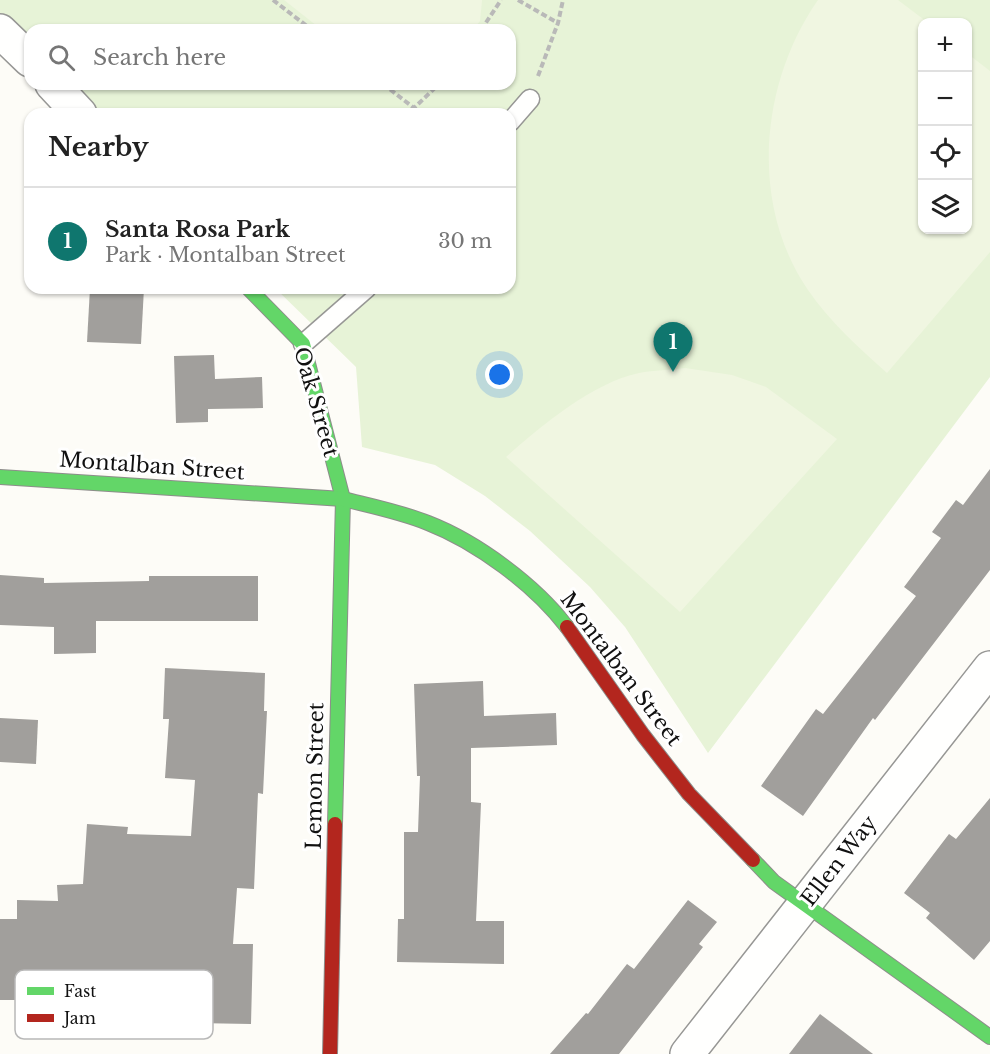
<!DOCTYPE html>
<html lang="en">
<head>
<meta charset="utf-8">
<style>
	:root { --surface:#fff; --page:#f2f2f2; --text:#222; --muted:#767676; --line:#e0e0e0; --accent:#0f766e }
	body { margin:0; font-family:"Libre Baskerville",serif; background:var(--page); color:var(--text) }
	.controls { position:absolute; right:18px; top:18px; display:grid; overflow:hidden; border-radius:12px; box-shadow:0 2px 4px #0004 }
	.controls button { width:54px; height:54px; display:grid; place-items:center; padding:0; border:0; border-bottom:2px solid var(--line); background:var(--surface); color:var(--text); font:30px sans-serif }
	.you { position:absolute; left:500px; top:375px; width:21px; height:21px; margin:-15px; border:4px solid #fff; border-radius:50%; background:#1a73e8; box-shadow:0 0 0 9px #1a73e833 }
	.badge { display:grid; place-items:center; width:39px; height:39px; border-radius:50%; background:var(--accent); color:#fff; font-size:20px; font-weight:700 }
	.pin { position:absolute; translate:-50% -50px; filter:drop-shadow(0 2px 3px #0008) }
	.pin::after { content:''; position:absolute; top:32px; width:21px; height:18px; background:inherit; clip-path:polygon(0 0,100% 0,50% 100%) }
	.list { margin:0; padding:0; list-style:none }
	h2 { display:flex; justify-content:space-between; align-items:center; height:78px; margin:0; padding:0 24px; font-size:26px }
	h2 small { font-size:20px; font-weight:400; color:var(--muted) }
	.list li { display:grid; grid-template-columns:39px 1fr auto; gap:18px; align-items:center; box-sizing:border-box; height:108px; padding:0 24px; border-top:2px solid var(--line) }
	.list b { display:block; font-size:22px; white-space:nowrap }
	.list p { margin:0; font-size:20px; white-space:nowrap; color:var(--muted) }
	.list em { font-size:20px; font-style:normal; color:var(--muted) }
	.icon { flex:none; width:33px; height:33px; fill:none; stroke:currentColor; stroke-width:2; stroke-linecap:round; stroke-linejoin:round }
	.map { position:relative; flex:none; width:990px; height:1054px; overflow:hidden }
	.search { position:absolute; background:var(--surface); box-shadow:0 2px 4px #0004; left:24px; top:24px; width:492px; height:66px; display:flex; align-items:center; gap:15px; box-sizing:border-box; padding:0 21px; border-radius:18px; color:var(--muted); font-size:22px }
	.panel { position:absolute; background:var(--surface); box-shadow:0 2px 4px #0004; left:24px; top:108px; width:492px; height:186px; border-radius:18px }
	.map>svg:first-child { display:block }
</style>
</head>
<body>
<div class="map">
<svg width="990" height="1054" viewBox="0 0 990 1054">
	<rect width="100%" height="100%" fill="#fdfcf7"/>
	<path fill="#e7f3d7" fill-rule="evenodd" d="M0,0h990v377l-282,376 -83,-126 -35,-40 -60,-56 -45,-35 -50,-31 -73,-18 -6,-80 -81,-79h235v-174h-411l-30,-30h441v-54h-480v15l-30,-30zM922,22h46v208h-46z"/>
	<g fill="#f0f6e1">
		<path d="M284,0h198v1l-2,20 -7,9h-151z"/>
		<path d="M818,0h80l29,22h-5v208h46v-176l22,17v181l-103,121c-29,-26 -57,-51 -79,-83 -59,-86 -48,-207 10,-290z"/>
		<path d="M685,368l47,7 34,12 71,52 -157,173 -174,-155c35,-31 86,-74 133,-84 15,-3 31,-3 46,-5z"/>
	</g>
	<g fill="#a19f9c">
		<path d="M90,288h54l-3,56 -54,-2z"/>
		<path d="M214,355l1,24 47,-2 1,31 -55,1v13l-32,1 -2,-67z"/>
		<path d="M990,469v101l-115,150 -2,-2 -70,98 -42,-30 55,-77 7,5 93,-118 -12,-9 37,-49 -9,-6 24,-32 7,5z"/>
		<path d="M0,575l44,3v5l105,-2v-5h109v45h-162v32l-42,1v-27l-54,-2z"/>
		<path d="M165,668l100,5 -1,38h3l-4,83 -5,-1 -4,96 -17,-1 -4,56h20l-2,80 -56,-1 1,-9 -52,-1v-7l-89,-4v-2h-55v-81h17v-19l41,1 -1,-16 26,-1 4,-60 41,3 -1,7 64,2 4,-56 -30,-2 4,-59h-6z"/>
		<path d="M483,681l1,35 72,-3 1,32 -86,3v54l10,1 -5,118h28v43l-107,-2 1,-43h6v-87h14l2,-56h-3l-3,-92z"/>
		<path d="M0,718l38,2 -2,44 -36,-2z"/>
		<path d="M990,798v143l-16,19 -48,-42 4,-5 -26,-20 45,-59 7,5z"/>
		<path d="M688,900l29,22 -18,22 4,3 -84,107h-69l36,-41 2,1 39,-50 7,5z"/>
		<path d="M820,1014l53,40h-84z"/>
	</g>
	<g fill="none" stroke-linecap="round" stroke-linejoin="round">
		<g stroke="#979795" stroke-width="21">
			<g id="lane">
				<path d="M510,122l20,-23"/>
				<path d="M303,344l64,-56"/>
			</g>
		</g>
		<g stroke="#979795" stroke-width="36">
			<g id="street">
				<path d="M0,31l30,29"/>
				<path d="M52,84l28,30"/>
				<path d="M687,1054l303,-386"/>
			</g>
		</g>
		<g stroke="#8e8d8b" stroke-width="16">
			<g id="fast">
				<path d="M248,288l55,56 40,155 -8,325"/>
				<path d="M0,477l343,22c28,7 58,13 85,24 49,19 107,62 139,104"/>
				<path d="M753,860l21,22 216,155"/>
			</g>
		</g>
		<g stroke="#8e8d8b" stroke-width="16">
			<g id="jam">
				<path d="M567,627l76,108 46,59 64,66"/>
				<path d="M330,1054l5,-230"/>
			</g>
		</g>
		<g stroke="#b9b9b8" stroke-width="4" stroke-dasharray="6 3" stroke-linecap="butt">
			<path d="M273,0l39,30"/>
			<path d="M518,0l40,23"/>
			<path d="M481,30l20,-30"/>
			<path d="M538,76l20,-53 5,-23"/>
			<path d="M383,84l31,24 25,-24"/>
		</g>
		<use href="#lane" stroke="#fffffe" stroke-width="18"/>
		<use href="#street" stroke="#fffffe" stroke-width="33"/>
		<use href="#fast" stroke="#63d668" stroke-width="14"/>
		<use href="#jam" stroke="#b3261e" stroke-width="14"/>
	</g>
	<g text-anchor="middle" stroke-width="6" stroke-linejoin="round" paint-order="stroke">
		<g font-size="21" fill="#111" stroke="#fff">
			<text transform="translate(316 402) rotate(74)" y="7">Oak Street</text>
			<text transform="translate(152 466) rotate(4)" y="7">Montalban Street</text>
			<text transform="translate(621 669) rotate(53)" y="7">Montalban Street</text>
			<text transform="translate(315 776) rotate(-89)" y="7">Lemon Street</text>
			<text transform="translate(839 861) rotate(-52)" y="7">Ellen Way</text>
		</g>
	</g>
	<rect x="15" y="970" width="198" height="69" rx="9" fill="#fff" stroke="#b8b8b8" stroke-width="1.5"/>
	<rect x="27" y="987" width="27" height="8" fill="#63d668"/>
	<rect x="27" y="1014" width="27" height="8" fill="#b3261e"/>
	<g font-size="16" fill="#111">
		<text x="64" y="997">Fast</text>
		<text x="64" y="1024">Jam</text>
	</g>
</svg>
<div class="controls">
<button>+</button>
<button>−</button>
<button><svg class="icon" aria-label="locate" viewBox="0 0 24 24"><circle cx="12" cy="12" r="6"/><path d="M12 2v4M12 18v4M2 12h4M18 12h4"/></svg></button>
<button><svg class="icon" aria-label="layers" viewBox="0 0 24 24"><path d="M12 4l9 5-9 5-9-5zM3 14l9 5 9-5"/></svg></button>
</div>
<div class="you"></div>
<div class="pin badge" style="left:673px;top:372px">1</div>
<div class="search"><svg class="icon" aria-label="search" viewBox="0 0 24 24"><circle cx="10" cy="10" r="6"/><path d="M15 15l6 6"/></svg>Search here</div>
<section class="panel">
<h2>Nearby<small></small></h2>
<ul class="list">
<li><span class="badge">1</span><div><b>Santa Rosa Park</b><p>Park · Montalban Street</p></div><em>30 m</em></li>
</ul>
</section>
</div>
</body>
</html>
